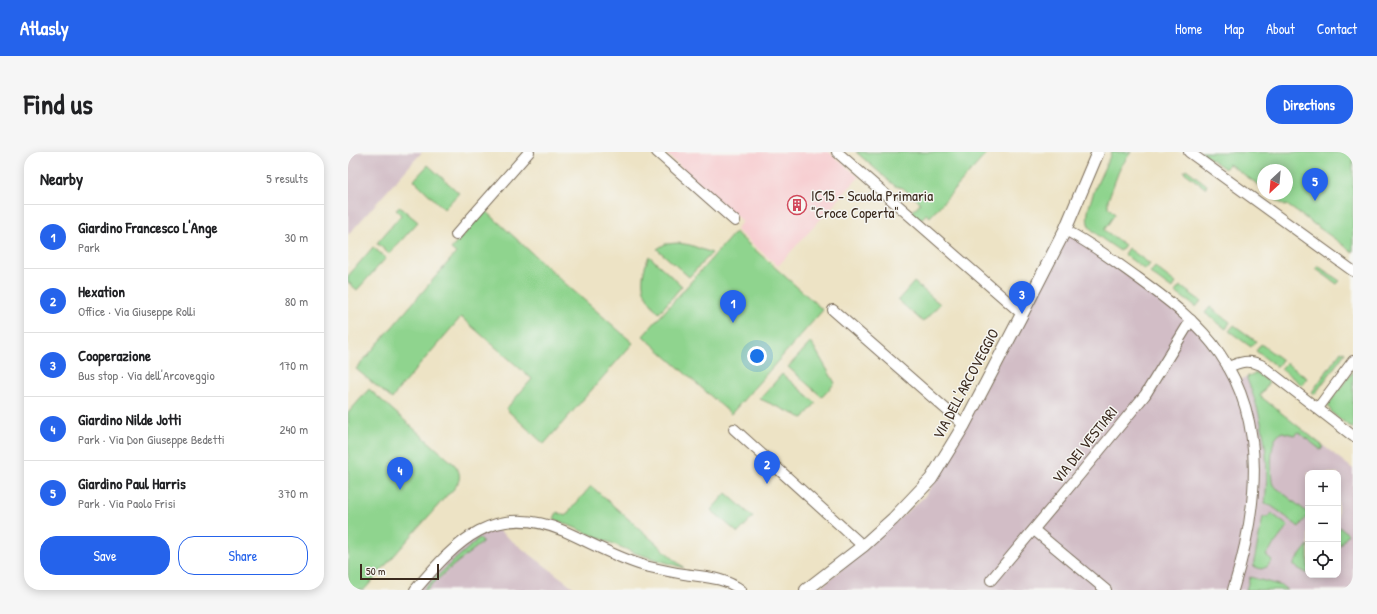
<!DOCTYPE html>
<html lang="en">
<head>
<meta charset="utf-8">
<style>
	:root { --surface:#fff; --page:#f6f6f6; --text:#202124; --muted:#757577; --line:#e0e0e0; --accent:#2563eb }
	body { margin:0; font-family:"Patrick Hand",sans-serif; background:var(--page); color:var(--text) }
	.controls { position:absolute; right:12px; bottom:12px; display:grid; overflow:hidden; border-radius:8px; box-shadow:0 2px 10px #0003 }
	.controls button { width:36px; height:36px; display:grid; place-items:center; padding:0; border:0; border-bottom:1px solid var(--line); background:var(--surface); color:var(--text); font:20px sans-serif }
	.compass { position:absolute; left:909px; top:12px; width:36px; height:36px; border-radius:50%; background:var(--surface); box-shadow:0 2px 10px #0003; rotate:206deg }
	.scale { position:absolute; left:12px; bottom:10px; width:79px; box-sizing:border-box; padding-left:4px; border:2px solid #3b2a1e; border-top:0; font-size:11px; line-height:14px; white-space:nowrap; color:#3b2a1e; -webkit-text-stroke:3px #f6f6f2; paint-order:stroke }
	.you { position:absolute; left:409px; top:204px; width:14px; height:14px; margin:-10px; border:3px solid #fff; border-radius:50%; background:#1a73e8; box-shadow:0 0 0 6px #1a73e833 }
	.badge { display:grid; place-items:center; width:26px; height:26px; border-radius:50%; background:var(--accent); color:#fff; font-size:13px; font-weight:700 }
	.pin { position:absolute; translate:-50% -33px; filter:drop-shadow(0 1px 2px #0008) }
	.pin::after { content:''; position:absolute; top:21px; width:14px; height:12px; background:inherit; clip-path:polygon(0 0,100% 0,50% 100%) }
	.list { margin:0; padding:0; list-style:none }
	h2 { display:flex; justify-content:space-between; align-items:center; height:52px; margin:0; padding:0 16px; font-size:17px }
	h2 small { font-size:13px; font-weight:400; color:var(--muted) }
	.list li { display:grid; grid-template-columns:26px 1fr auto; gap:12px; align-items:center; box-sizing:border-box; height:64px; padding:0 16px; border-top:1px solid var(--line) }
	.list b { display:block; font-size:15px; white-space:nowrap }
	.list p { margin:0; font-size:13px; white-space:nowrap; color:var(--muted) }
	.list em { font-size:13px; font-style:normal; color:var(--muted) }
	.actions { display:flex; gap:8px; padding:12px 16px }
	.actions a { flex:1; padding:9px 0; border:1px solid var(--accent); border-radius:16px; text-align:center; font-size:14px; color:var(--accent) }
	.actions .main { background:var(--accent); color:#fff }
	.icon { flex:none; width:22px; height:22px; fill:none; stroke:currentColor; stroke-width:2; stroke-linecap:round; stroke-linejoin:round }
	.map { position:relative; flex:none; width:1005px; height:438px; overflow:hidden; border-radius:16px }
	header { display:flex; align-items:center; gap:24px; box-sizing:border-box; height:56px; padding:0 20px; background:var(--accent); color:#fff }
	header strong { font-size:19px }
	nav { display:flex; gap:22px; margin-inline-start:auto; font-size:14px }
	.intro { display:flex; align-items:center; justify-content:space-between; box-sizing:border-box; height:96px; padding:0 24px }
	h1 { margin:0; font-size:28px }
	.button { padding:10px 18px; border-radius:16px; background:var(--accent); color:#fff; font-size:14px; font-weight:700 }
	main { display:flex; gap:24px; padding:0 24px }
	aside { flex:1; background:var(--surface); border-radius:16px; box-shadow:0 2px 10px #0003 }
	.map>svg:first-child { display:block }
</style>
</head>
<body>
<header>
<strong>Atlasly</strong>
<nav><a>Home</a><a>Map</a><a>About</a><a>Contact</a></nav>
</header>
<div class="intro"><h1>Find us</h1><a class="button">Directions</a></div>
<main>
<aside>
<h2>Nearby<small>5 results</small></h2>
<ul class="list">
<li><span class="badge">1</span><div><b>Giardino Francesco L'Ange</b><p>Park</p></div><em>30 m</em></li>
<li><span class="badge">2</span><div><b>Hexation</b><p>Office · Via Giuseppe Rolli</p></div><em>80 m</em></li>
<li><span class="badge">3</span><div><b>Cooperazione</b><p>Bus stop · Via dell'Arcoveggio</p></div><em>170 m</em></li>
<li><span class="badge">4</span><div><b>Giardino Nilde Jotti</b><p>Park · Via Don Giuseppe Bedetti</p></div><em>240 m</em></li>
<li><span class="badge">5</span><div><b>Giardino Paul Harris</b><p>Park · Via Paolo Frisi</p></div><em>370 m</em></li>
</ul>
<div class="actions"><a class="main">Save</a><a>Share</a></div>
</aside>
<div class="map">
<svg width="1005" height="438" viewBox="0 0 1005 438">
	<rect width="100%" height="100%" fill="#f6f6f2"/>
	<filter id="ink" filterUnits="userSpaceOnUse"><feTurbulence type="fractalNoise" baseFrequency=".025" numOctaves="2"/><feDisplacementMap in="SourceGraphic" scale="8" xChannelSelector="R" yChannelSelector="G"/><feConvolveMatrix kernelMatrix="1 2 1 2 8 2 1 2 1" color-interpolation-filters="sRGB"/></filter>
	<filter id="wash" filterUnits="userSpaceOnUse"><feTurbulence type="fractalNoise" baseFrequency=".012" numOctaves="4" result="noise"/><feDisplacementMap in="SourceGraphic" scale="16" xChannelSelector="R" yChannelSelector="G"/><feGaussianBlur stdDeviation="0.9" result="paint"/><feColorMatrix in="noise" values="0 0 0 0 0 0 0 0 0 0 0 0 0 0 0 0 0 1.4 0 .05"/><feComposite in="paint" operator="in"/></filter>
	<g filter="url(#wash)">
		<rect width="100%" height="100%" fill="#ede3c5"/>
		<path fill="#f7cfd2" d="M316,0h165l30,25 -81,89 -42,-36 6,-9z"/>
		<g fill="#d2bdc6" fill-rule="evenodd">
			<path d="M0,0h74l-74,83z"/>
			<path d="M717,78l126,90 44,62 21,-9 13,9 -9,14 93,73v121h-535l106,-93 20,-29zM960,321h30v102h-30z"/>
			<path d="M144,373l7,6 78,59h-162l29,-33z"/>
		</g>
		<g fill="#8fd48e" stroke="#657f56">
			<path d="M508,0h132l-58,65 -4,-3 -6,7 -9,-8 9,-10 -17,-15 -8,-2z"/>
			<path d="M764,0h19l-11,16 -12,32v7l7,7 -11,16 21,15 -5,6c-10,-7 -24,-15 -31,-25 -8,-14 16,-59 23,-74z"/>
			<path d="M853,0h152v100l-66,-47 -2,1 -13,-9 1,-2 -2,-1h16v-24h-24v18l-34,-24 -4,5z"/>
			<path d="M80,13l31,28 -15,16 -30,-29z"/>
			<path d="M838,17l21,16 -2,3 -21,-16z"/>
			<path d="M51,54l19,16 -29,32 -12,-11 24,-28 -5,-5z"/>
			<path d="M137,58l74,68 74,65 -89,101 -38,-35 26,-30 -71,-62 -63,73 -6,9 -36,-30 100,-116 -5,-4z"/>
			<path d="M387,80l88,78 -92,104 -88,-78z"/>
			<path d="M330,91l12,2 22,8 -23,24 -32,-28 8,-5z"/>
			<path d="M25,95l13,11 -29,32 -9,-8v-6z"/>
			<path d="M780,96l22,16 -5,6 -21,-16z"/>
			<path d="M301,104l33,30 -23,27c-19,-20 -20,-32 -10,-57z"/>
			<path d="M970,114l22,15 -3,3 -21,-15z"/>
			<path d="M807,115l21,16 -4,6 -22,-16z"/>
			<path d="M566,130l26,22 -17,18 -25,-22z"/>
			<path d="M832,134l21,15 -5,6 -21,-15z"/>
			<path d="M862,155l20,15 -4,7 -21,-16z"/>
			<path d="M886,173l22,16 -5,6 -22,-16z"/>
			<path d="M463,190l24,41 -13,14 -34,-30z"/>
			<path d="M913,192l21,16 -5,7 -21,-16z"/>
			<path d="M993,199l4,2 -30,41 -3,-2z"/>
			<path d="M938,211l21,15 -5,7 -21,-16z"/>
			<path d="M1005,219v58l-21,-16 -4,-7 2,-4z"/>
			<path d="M908,221l13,9 -9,14 63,50 -2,4 -23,-18 -4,3 -12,-3c-3,2 -7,6 -8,10 -3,7 -4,36 -1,43l35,28v2l-9,12c-7,-5 -28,-23 -34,-24 5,-46 -1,-82 -18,-124l1,-3z"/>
			<path d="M434,222l34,29 -13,15 -43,-19z"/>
			<path d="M21,237l86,76c9,12 3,20 -6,29h-1l-84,96h-16v-177z"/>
			<path d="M243,334l93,82 -49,-15 -81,-34 3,-7 8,4z"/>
			<path d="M378,341l27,24 -15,16 -27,-23z"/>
			<path d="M923,361l17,13 -22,29 6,5 -5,7 -6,2 -8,-3 10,-49h5z"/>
			<path d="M990,374l10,8 -10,13z"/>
			<path d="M131,386l4,4 -34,27 -23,21h-3l28,-27 23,-20 1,-2z"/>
			<path d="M960,393v29l-14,-8v-3z"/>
			<path d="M902,425l32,9 5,4h-41z"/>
		</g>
	</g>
	<g filter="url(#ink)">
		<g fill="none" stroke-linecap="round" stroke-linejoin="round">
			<g stroke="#796b58" stroke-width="12">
				<g id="minor">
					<path d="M309,0l78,69"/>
					<path d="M489,0l185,162"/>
					<path d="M841,0l164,119"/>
					<path d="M717,78c26,13 49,31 73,48 30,22 61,45 82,76 49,71 37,158 13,236"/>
					<path d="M108,83l73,-83"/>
					<path d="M485,158l131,115"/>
					<path d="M880,215c12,-5 21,-8 33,-2l92,71"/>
					<path d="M970,256l35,-47"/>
					<path d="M386,277l129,117"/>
					<path d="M686,378l72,60"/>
					<path d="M643,428l90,-107 64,-78 46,-75"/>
					<path d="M67,438c42,-49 79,-89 149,-59 27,12 53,27 81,35 13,3 26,6 39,8 20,3 40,3 57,16"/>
				</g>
			</g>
			<g stroke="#796b58" stroke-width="14">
				<path id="tertiary" d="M458,438l57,-44 30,-27 38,-40 33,-54 58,-111 43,-84 33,-78"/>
			</g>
			<use href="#minor" stroke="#fff" stroke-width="10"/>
			<use href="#tertiary" stroke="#fff" stroke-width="12"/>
		</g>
	</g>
	<defs>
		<g id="building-ring" transform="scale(1)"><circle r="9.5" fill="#f6f6f2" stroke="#d1495b" stroke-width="1.5"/><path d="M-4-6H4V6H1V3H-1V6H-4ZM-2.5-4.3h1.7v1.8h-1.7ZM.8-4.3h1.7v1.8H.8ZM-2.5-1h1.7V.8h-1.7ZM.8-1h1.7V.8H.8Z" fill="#d1495b"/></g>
	</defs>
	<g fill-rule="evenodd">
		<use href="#building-ring" x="449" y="53"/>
	</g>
	<g text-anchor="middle" stroke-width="3" stroke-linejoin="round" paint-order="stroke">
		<g font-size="15" fill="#3b2a1e" stroke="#f6f6f2" text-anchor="start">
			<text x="463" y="49">IC15 - Scuola Primaria<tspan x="463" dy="17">"Croce Coperta"</tspan></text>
		</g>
		<g font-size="15" fill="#3b2a1e" stroke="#f6f6f2">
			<text transform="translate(618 232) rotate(-62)" y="5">VIA DELL'ARCOVEGGIO</text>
			<text transform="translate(737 293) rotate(-51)" y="5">VIA DEI VESTIARI</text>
		</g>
	</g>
</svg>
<div class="controls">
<button>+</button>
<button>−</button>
<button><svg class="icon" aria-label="locate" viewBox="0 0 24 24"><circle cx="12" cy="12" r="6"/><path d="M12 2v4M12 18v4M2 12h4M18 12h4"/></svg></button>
</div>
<svg class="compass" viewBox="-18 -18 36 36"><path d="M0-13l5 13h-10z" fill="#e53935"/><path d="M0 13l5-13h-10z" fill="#757577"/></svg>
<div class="scale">50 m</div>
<div class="you"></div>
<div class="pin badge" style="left:385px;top:171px">1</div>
<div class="pin badge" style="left:419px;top:332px">2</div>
<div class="pin badge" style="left:674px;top:162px">3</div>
<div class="pin badge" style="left:52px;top:338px">4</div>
<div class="pin badge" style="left:967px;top:49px">5</div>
</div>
</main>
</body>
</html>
